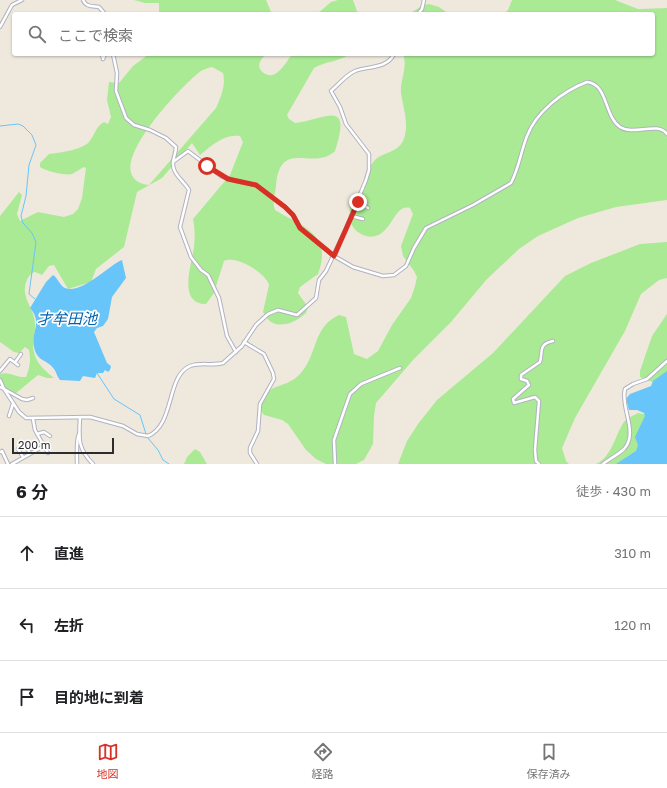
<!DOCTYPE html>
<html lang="ja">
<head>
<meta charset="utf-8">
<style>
	:root { --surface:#fff; --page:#f6f6f6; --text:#202124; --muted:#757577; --line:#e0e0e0; --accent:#d93025 }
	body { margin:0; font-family:"Golos Text","Noto Sans JP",sans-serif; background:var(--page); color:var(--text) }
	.scale { position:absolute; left:12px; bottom:10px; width:102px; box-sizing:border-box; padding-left:4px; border:2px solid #2c2c2c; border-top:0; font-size:11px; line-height:14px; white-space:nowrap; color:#2c2c2c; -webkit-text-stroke:3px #fff; paint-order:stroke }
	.stop { position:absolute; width:12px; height:12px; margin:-9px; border:3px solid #d93025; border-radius:50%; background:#fff }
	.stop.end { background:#d93025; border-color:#fff; box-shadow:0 1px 4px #0008 }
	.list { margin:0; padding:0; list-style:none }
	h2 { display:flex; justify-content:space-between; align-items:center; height:52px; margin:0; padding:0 16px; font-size:17px }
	h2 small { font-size:13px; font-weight:400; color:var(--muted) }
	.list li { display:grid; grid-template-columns:26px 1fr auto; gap:12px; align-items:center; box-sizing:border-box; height:72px; padding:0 16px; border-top:1px solid var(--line) }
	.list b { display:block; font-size:15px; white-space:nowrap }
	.list em { font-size:13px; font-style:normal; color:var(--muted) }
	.icon { flex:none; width:22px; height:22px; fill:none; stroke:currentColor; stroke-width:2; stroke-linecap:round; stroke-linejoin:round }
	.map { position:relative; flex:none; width:667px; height:464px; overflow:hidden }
	.search { position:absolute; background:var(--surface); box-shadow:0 1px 3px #0004; left:12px; right:12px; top:12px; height:44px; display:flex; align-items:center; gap:10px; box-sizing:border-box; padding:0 14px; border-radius:4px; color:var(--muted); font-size:15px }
	.sheet { height:268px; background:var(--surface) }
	nav { display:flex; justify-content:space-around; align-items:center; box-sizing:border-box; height:56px; border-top:1px solid var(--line); background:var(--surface); font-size:11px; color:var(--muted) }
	nav a { display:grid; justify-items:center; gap:2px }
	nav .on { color:var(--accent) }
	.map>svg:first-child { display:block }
</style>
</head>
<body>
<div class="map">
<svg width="667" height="464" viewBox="0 0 667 464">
	<rect width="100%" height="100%" fill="#efe9dd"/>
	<g fill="#aaea95" fill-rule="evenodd">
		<path d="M134,0h132l6,14h-113v-11h-14z"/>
		<path d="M338,0h15l5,14h-41l14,-12z"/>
		<path d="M512,0h103l23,9 29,-1v192l-51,7 -38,11 -40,18 -19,13 -32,30 -36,43 -38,38 -37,43 -2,13 -1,28 -9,16 -8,4h-30l-10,-5 -10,-9 -18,-26 -6,-4 -18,-5 -3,-4c3,-32 22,-19 39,-37 18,-19 12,-47 39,-59l7,2 8,37 13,5 11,-8 14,-26 19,-27 4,-12 2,-9 -3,-6 -11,-15 -2,-10 12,-32 -3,-6c-18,-5 -18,34 -44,28 -6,-2 -12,-6 -14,-11 -8,-19 6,-29 13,-44 3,-6 4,-14 9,-20 8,-9 23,-8 29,-20 7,-16 0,-33 -2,-48 -1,-14 7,-25 2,-39h250v-40h-149l4,-4z"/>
		<path d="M429,4l10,3 10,7h-40l14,-9z"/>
		<path d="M149,54h117c-2,2 -5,5 -6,8 -4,9 8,16 15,12 7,-4 13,-14 17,-20h58c-11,8 -24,7 -36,14l-27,47 2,4 6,4c28,-2 58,-27 40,28 -22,21 -55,-14 -59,35 -1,9 -4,15 -1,24 28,17 58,24 43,64l-18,13 -2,6 10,14 -2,6c-13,12 -34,19 -43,-1l6,-27c-3,-12 -33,-30 -45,-24l-10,32 -8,11c-29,0 -14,-41 -12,-57 1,-10 1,-18 -1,-28l37,-44 13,-33 -3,-6c-17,-2 -27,9 -40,19l-8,-12 -30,35 -25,14 -13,55 -28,22 -5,13 -23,7 -14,-24 -5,1 -7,9 -7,-3c-7,1 -11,13 -10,20 1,11 10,20 10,32 1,9 -4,19 -1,28 2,11 11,19 20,26h-7l-9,-3 -23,19 -15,-10v-10c9,-3 17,4 26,3 4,-10 5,-17 3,-27l-4,-3 -6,6 -5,-1 -14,-10v-126l19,-24 3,3 -5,19 3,7 18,-9 26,5 9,-3 5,-5 4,-11 4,-30 -2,-1c-4,2 -8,5 -12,7 -6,2 -27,-3 -32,-7v-4l9,-9c9,-1 33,-4 40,-12 6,-7 6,-15 15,-20l4,2 3,-7 -4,-17 2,-18 10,1 14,-17zM212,67l11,6c3,12 -2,24 -7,35l-67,77c-57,-7 34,-101 52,-114 3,-2 7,-3 11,-4z"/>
		<path d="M667,242v36l-8,2 -18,14 -16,37 -50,87 -13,30 4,13 3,3h-171l9,-23 11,-17 19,-24 56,-47 72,-77 26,-13 49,-19z"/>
		<path d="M667,314v70h-10l-17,-7v-6l12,-35z"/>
		<path d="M638,413l16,3 -14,48h-44c16,-7 19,-29 28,-42 3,-4 9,-6 14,-9z"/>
		<path d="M195,449l5,3 7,12h-23l3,-7z"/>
	</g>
	<g fill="#67c5fa">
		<path d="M122,260l4,18 -14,19 -4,22 -5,7 -6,2 -3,4 13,31 4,3 -1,4 -2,2 -3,-2 -2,3h-6l-2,5 -12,-2 -3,5 -20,-1c-3,-3 -3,-7 -6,-11 -7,-10 -17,-7 -20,-22 -3,-16 9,-24 -4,-39l16,-26 7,-7c5,3 7,11 12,13 16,7 44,-23 57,-28z"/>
		<path d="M667,371v93h-51l20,-13 2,-6 -3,-8 10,-21 -1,-3 -7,-3h-8l-3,-11 4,-5 21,-8 2,-5z"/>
	</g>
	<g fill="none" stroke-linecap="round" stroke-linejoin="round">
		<g stroke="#67c5fa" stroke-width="1">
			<path d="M0,126l18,-2 5,2 9,9 4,10 -7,20 -3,31 -5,20 2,7 9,10 4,9 -7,52 6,5"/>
			<path d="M97,373l17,26 26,16 6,19"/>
			<path d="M147,437l11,13 5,10 6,4"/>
		</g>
		<g stroke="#b1b2c1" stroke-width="4.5">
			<g id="minor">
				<path d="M83,0c3,7 9,6 16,7l6,7"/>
				<path d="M418,14l4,-5 2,-9"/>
				<path d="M0,27l12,-22 10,-5"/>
				<path d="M102,54l1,5 2,-5"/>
				<path d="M113,54l4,19 -1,18 10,27 8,7 16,5 16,8 10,9c0,6 -3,11 -3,16 -1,11 11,18 16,27l-9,37 11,30 10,13 7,5 11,23 8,38 9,16"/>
				<path d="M173,162l15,-11 33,25 15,5 20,4 29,22 8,8 7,13 34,28 19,11 30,9 11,-1 12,-9 8,-18 12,-20 47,-23 38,-22c8,-15 10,-32 16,-47 9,-24 36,-45 60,-54 21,2 17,34 33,45 14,9 37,-6 47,7"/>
				<path d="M358,201l10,7"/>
				<path d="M351,216l12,3"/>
				<path d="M244,342l20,12 9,19 1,6 -14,25 -2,27 -8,17v5l7,11"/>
				<path d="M16,361l5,-7"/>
				<path d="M0,371l10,-12 8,6"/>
				<path d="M0,380l4,9 18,10 5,1 6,-2"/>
				<path d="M0,387l4,2 15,23 7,6 64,-1 33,9 14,8 11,2c27,-11 18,-60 42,-70 11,-4 22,0 33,-3l19,-17 14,-21 12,-11 10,-4 19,5 19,-17 3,-18 7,-9 19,-40 21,-51 3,-10v-16l-23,-30 -6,-17 -9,-16c8,-7 15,-16 24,-20 13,-5 32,-2 39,-17"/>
				<path d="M9,416l4,-12"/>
				<path d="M80,417c-1,21 -3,31 13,47"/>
				<path d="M37,434l7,-2 6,4"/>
				<path d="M25,445l5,8"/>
				<path d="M44,446l4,7"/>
				<path d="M18,449l5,8"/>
				<path d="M1,452l1,-1 6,13"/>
				<path d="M12,464l32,-18 -9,-16 -2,-11"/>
				<path d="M77,464c0,-7 -1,-25 2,-30"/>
				<path d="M335,464l-1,-24 16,-46 11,-10 39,-16"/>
				<path d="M539,464l-3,-3 -1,-11 4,-49 -4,-4 -21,6 -1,-4 16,-14 -2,-4 -6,-2v-4l19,-13c3,-10 -2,-18 13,-21"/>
				<path d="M603,464c6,-5 15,-9 21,-15 15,-16 -4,-42 1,-60l8,-5 14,-5 20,-18"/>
			</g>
		</g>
		<use href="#minor" stroke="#fff" stroke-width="2.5"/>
	</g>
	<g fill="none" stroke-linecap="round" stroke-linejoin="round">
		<path stroke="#d93025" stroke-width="5" d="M207,166l21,13 28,6 29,22 8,8 7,13 34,28 24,-54"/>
	</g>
	<g text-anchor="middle" stroke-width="3.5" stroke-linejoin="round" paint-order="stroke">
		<g font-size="15" font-style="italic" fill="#0161ab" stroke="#fff">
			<text x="67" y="324">才牟田池</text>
		</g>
	</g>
</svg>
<div class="scale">200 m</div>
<div class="stop" style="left:207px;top:166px"></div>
<div class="stop end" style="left:358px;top:202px"></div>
<div class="search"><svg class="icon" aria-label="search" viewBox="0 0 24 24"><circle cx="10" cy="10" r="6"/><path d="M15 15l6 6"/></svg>ここで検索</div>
</div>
<section class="sheet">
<h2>6 分<small>徒歩 · 430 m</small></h2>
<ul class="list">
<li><svg class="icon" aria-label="ahead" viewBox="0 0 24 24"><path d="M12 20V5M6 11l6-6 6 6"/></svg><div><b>直進</b></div><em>310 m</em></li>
<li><svg class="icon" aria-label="left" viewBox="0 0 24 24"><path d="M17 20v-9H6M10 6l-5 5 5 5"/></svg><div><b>左折</b></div><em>120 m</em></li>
<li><svg class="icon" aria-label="arrive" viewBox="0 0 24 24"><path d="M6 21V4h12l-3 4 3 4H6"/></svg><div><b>目的地に到着</b></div></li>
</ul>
</section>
<nav>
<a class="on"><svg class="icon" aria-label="map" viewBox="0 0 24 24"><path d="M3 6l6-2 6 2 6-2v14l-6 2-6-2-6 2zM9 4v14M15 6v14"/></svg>地図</a>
<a><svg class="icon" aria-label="directions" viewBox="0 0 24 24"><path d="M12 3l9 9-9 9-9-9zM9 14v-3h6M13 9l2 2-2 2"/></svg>経路</a>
<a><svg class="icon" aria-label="saved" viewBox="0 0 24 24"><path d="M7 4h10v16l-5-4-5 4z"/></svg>保存済み</a>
</nav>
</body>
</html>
